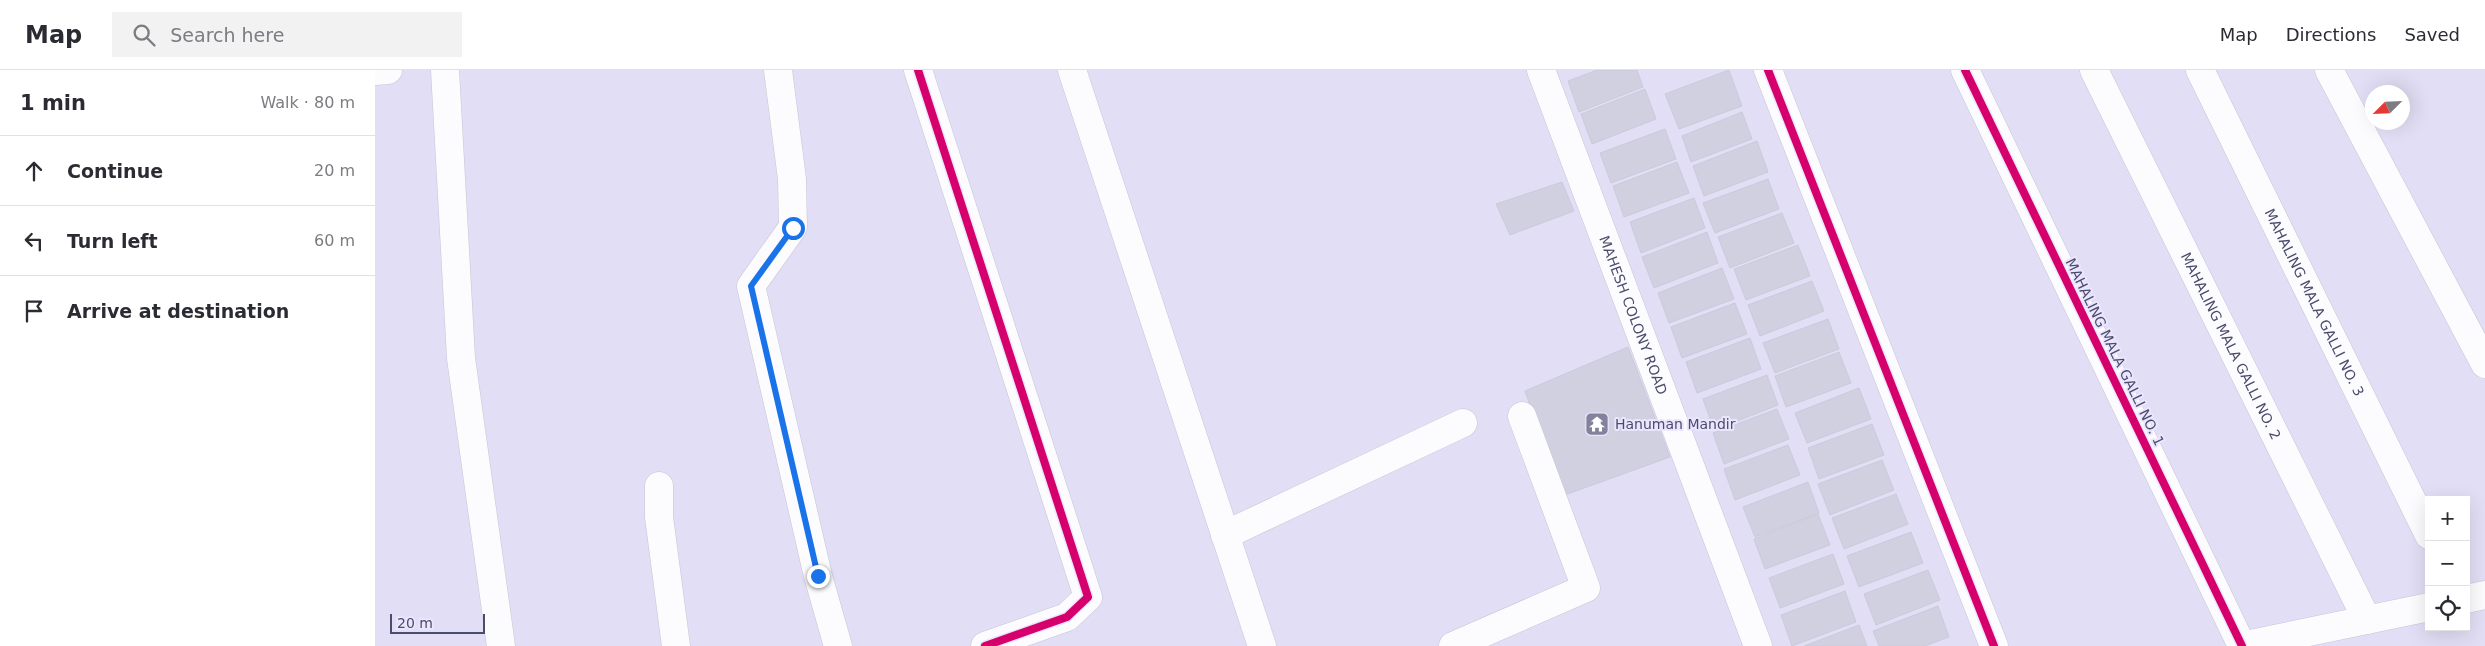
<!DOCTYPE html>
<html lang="en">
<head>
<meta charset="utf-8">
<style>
	:root { --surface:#fff; --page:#f2f2f3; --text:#2b2b33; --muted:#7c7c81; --line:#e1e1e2 }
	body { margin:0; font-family:"DejaVu Sans",sans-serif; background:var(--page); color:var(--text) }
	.controls { position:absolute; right:15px; bottom:15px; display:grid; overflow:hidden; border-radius:0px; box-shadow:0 5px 20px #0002 }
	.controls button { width:45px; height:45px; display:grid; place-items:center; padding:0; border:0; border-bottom:1px solid var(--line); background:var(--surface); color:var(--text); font:25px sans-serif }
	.compass { position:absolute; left:1990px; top:15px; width:45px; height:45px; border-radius:50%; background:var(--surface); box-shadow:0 5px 20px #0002; rotate:246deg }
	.scale { position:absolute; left:15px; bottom:12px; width:95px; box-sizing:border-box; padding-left:5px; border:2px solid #4a4c6e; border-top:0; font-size:14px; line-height:18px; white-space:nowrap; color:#4a4c6e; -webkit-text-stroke:4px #ebe6fd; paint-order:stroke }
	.stop { position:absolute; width:15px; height:15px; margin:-11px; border:4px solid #1a73e8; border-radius:50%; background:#fff }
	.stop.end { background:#1a73e8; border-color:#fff; box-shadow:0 1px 5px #0008 }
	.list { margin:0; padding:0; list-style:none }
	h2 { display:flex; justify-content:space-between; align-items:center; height:65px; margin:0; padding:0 20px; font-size:21px }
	h2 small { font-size:16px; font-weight:400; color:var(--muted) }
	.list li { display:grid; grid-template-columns:32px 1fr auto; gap:15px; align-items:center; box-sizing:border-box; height:70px; padding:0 20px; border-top:1px solid var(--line) }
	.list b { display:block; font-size:19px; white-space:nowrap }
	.list em { font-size:16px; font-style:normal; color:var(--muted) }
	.icon { flex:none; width:28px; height:28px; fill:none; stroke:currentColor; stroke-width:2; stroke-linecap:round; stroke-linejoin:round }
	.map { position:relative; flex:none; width:2110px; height:576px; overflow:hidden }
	header { display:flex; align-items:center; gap:30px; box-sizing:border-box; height:70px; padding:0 25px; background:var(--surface); border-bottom:1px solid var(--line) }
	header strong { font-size:24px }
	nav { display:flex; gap:28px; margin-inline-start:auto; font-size:18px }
	.search { width:350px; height:45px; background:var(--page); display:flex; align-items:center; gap:12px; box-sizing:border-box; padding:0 18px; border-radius:0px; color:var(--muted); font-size:19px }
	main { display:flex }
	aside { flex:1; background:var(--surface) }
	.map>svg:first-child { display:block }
</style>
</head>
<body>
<header>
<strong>Map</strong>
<div class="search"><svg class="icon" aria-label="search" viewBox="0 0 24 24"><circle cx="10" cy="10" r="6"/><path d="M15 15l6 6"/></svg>Search here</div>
<nav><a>Map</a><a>Directions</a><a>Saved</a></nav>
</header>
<main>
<aside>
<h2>1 min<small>Walk · 80 m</small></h2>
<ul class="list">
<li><svg class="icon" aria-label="ahead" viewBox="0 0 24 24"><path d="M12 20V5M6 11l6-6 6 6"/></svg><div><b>Continue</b></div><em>20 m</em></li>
<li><svg class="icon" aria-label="left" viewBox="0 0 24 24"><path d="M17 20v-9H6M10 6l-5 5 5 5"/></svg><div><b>Turn left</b></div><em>60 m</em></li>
<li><svg class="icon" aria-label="arrive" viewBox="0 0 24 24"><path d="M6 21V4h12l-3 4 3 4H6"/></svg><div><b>Arrive at destination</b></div></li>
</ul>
</aside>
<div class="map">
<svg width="2110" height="576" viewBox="0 0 2110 576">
	<rect width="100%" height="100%" fill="#eae7f4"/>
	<path fill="#e2def5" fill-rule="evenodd" d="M0,0h2110v576h-2110zM1998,22h30v30h-30zM2054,430h37v127h-37z"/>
	<g fill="#d0d0e0" stroke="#cbcadc">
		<path d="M1222,0h40l6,17 -64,25 -11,-31z"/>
		<path d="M1354,0l13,36 -63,23 -14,-35z"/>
		<path d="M1270,19l11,30 -64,25 -11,-30z"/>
		<path d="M1367,42l10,27 -61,23 -9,-26z"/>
		<path d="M1290,59l11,30 -65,24 -11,-30z"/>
		<path d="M1382,71l11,31 -64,24 -11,-30z"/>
		<path d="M1302,92l12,31 -65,24 -11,-31z"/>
		<path d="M1393,109l11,30 -64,24 -12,-30z"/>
		<path d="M1187,112l12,29 -64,24 -14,-31z"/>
		<path d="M1319,128l11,30 -64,25 -11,-31z"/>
		<path d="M1407,143l12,30 -64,25 -12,-31z"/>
		<path d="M1332,162l11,31 -64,25 -12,-31z"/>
		<path d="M1423,175l12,31 -64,24 -12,-31z"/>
		<path d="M1347,198l12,31 -65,24 -11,-30z"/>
		<path d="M1437,211l12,30 -64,25 -12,-31z"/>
		<path d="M1360,233l12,31 -65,24 -11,-31z"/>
		<path d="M1453,249l11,30 -64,24 -12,-30z"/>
		<path d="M1375,268l11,31 -64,24 -11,-31z"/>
		<path d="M1253,277l42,110 -108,39 -37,-105z"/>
		<path d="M1464,282l12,31 -65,24 -11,-31z"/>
		<path d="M1392,305l11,30 -64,25 -11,-31z"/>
		<path d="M1484,318l12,31 -64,24 -12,-30z"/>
		<path d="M1402,339l12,30 -65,25 -11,-31z"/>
		<path d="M1497,354l12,31 -65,24 -11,-31z"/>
		<path d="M1413,375l12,30 -65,25 -11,-31z"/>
		<path d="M1507,390l12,30 -64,25 -12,-31z"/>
		<path d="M1433,412l11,31 -64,24 -12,-30z"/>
		<path d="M1521,424l12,30 -64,25 -12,-31z"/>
		<path d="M1443,444l12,31 -65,24 -11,-30z"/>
		<path d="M1536,462l12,31 -64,24 -12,-31z"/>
		<path d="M1458,484l11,30 -64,24 -11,-30z"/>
		<path d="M1553,500l12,30 -64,25 -12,-31z"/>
		<path d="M1470,521l11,31 -64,24 -11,-31z"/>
		<path d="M1563,536l11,31 -24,9h-46l-6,-15z"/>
		<path d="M1484,555l8,21h-63z"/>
	</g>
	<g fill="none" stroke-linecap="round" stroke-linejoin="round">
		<g stroke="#c6c6d4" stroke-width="29">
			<g id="minor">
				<path d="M70,0l16,288 40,288"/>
				<path d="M403,0l14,109 1,48 -42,59 67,290 20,70"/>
				<path d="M543,0l170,527 -21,20 -82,29"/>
				<path d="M697,0l190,576"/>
				<path id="s1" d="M1166,0l217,576"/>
				<path d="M1393,0l226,576"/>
				<path d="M1590,0l277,576"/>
				<path id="s2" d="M1719,0l273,550"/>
				<path id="s3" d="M1825,0l229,465"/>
				<path d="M1954,0l156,294"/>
				<path d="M0,1l13,-1"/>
				<path d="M284,416v31l17,129"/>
				<path d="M850,465l238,-112"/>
				<path d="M2091,529l19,-4"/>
				<path d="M1078,576l133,-58 -64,-172"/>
				<path d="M1866,576l188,-39"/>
			</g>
		</g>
		<use href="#minor" stroke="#fcfbfd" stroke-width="28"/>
		<g stroke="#ebe6fd" stroke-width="11">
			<g id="cycleway">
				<path d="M543,0l170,527 -21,20 -82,29"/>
				<path d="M1393,0l226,576"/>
				<path d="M1590,0l277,576"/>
			</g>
		</g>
		<use href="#cycleway" stroke="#d6006c" stroke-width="8"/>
	</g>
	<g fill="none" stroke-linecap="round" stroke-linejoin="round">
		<path stroke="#1a73e8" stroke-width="6" d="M418,158l-42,58 67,290"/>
	</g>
	<defs>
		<g id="temple-square" transform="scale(1.25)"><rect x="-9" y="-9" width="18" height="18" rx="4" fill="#82829d" stroke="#ebe6fd"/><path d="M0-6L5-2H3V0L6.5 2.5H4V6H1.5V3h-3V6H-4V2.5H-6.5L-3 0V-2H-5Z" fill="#fff"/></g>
	</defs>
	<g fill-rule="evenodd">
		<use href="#temple-square" x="1222" y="354"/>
	</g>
	<g text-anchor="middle" stroke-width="4" stroke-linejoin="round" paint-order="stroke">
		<g font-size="14" fill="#4a4c6e" stroke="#ebe6fd">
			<text dy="5" stroke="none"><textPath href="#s3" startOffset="259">MAHALING MALA GALLI NO. 3</textPath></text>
			<text dy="5" stroke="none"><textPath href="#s1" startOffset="262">MAHESH COLONY ROAD</textPath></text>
			<text dy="5" stroke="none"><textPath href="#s2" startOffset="308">MAHALING MALA GALLI NO. 2</textPath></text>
			<text transform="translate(1740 282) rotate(64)" y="5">MAHALING MALA GALLI NO. 1</text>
		</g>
		<g font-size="14" fill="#4a4c6e" stroke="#ebe6fd" text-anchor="start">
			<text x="1240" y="359">Hanuman Mandir</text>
		</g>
	</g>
</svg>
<div class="controls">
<button>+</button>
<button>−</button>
<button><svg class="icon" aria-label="locate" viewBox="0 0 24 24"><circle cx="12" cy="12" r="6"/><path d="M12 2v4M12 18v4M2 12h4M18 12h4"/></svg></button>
</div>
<svg class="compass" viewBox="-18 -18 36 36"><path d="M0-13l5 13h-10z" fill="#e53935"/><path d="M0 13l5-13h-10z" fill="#7c7c81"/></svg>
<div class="scale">20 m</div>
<div class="stop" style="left:418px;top:158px"></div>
<div class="stop end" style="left:443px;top:506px"></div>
</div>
</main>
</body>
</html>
